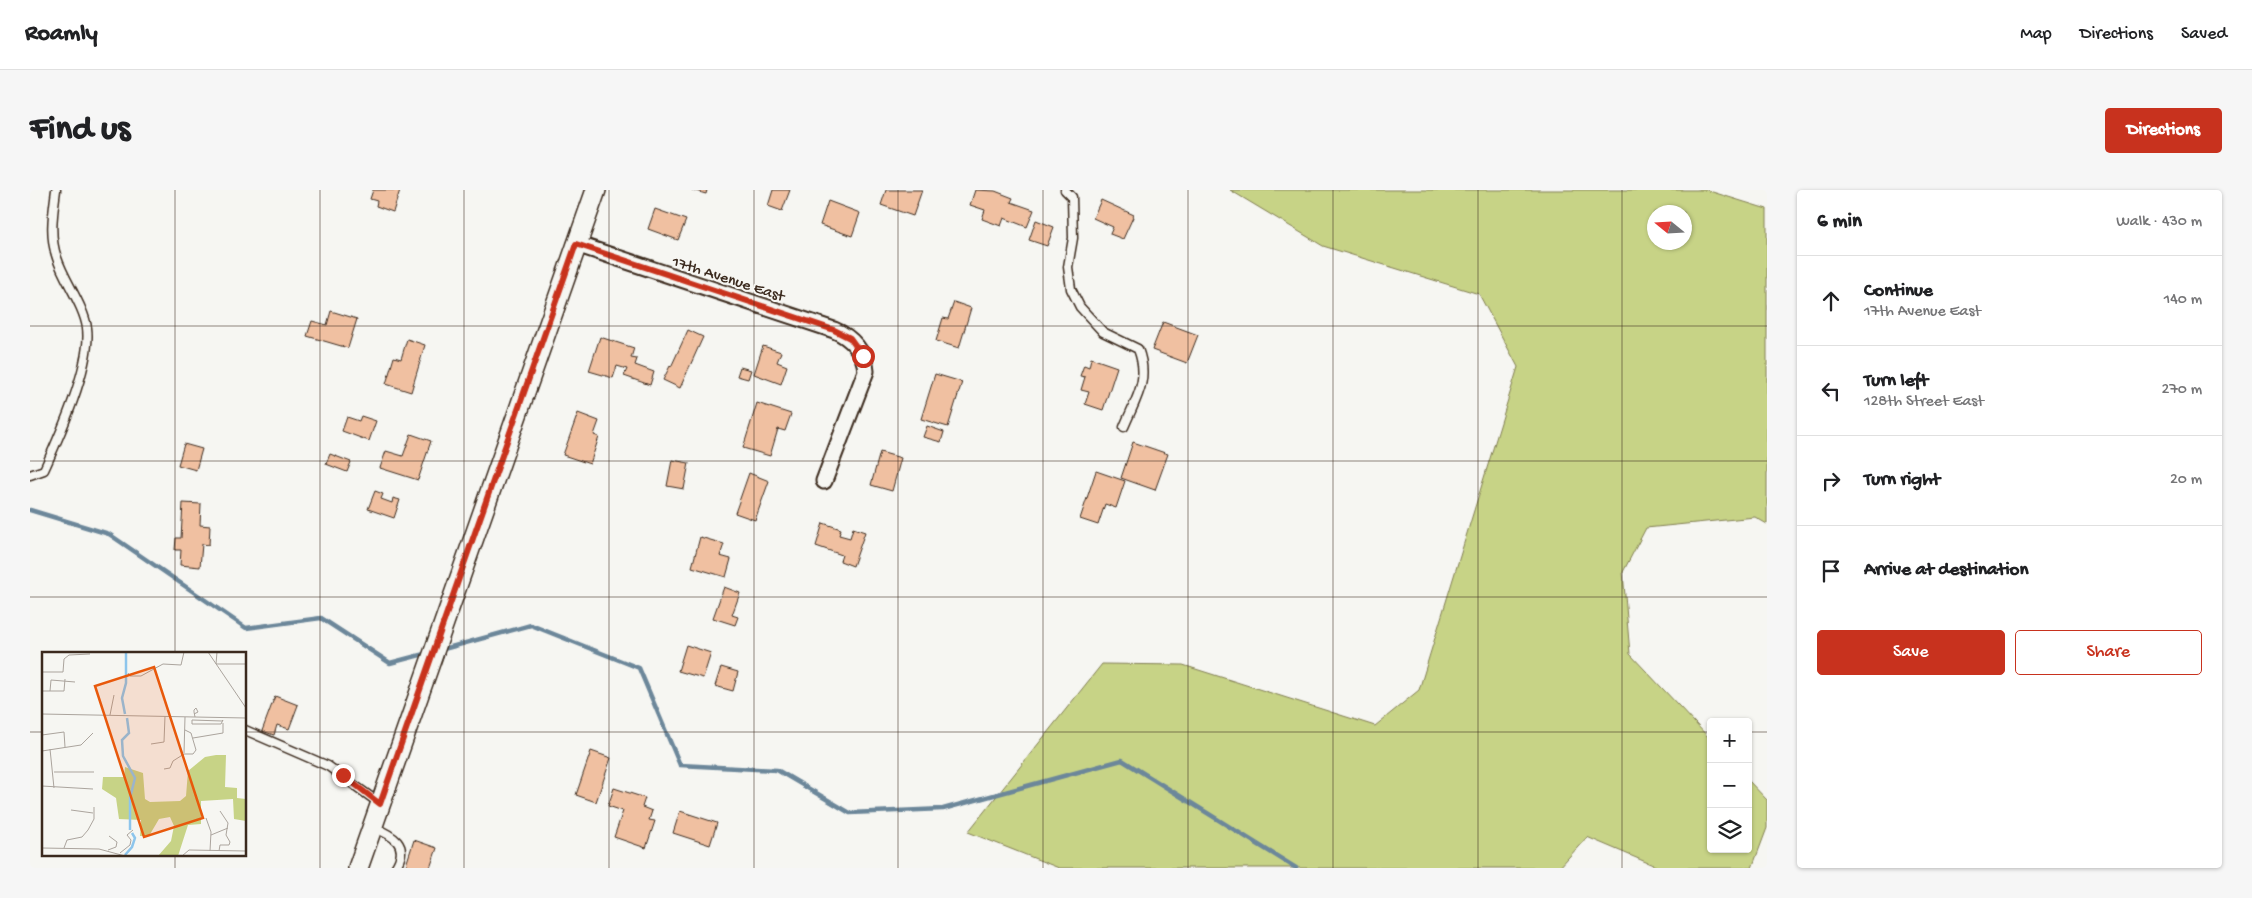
<!DOCTYPE html>
<html lang="en">
<head>
<meta charset="utf-8">
<style>
	:root { --surface:#fff; --page:#f6f6f6; --text:#202124; --muted:#757577; --line:#e0e0e0; --accent:#c8321e }
	body { margin:0; font-family:"Gochi Hand",sans-serif; background:var(--page); color:var(--text) }
	.controls { position:absolute; right:15px; bottom:15px; display:grid; overflow:hidden; border-radius:5px; box-shadow:0 1px 4px #0004 }
	.controls button { width:45px; height:45px; display:grid; place-items:center; padding:0; border:0; border-bottom:1px solid var(--line); background:var(--surface); color:var(--text); font:25px sans-serif }
	.compass { position:absolute; left:1617px; top:15px; width:45px; height:45px; border-radius:50%; background:var(--surface); box-shadow:0 1px 4px #0004; rotate:288deg }
	.stop { position:absolute; width:15px; height:15px; margin:-11px; border:4px solid #c8321e; border-radius:50%; background:#fff }
	.stop.end { background:#c8321e; border-color:#fff; box-shadow:0 1px 5px #0008 }
	.list { margin:0; padding:0; list-style:none }
	h2 { display:flex; justify-content:space-between; align-items:center; height:65px; margin:0; padding:0 20px; font-size:21px }
	h2 small { font-size:16px; font-weight:400; color:var(--muted) }
	.list li { display:grid; grid-template-columns:32px 1fr auto; gap:15px; align-items:center; box-sizing:border-box; height:90px; padding:0 20px; border-top:1px solid var(--line) }
	.list b { display:block; font-size:19px; white-space:nowrap }
	.list p { margin:0; font-size:16px; white-space:nowrap; color:var(--muted) }
	.list em { font-size:16px; font-style:normal; color:var(--muted) }
	.actions { display:flex; gap:10px; padding:15px 20px }
	.actions a { flex:1; padding:11px 0; border:1px solid var(--accent); border-radius:5px; text-align:center; font-size:18px; color:var(--accent) }
	.actions .main { background:var(--accent); color:#fff }
	.icon { flex:none; width:28px; height:28px; fill:none; stroke:currentColor; stroke-width:2; stroke-linecap:round; stroke-linejoin:round }
	.map { position:relative; flex:none; width:1737px; height:678px; overflow:hidden; border-radius:5px }
	header { display:flex; align-items:center; gap:30px; box-sizing:border-box; height:70px; padding:0 25px; background:var(--surface); border-bottom:1px solid var(--line) }
	header strong { font-size:24px }
	nav { display:flex; gap:28px; margin-inline-start:auto; font-size:18px }
	.intro { display:flex; align-items:center; justify-content:space-between; box-sizing:border-box; height:120px; padding:0 30px }
	h1 { margin:0; font-size:35px }
	.button { padding:12px 22px; border-radius:5px; background:var(--accent); color:#fff; font-size:18px; font-weight:700 }
	main { display:flex; gap:30px; padding:0 30px }
	aside { flex:1; background:var(--surface); border-radius:5px; box-shadow:0 1px 4px #0004 }
	.map>svg:first-child { display:block }
</style>
</head>
<body>
<header>
<strong>Roamly</strong>
<nav><a>Map</a><a>Directions</a><a>Saved</a></nav>
</header>
<div class="intro"><h1>Find us</h1><a class="button">Directions</a></div>
<main>
<div class="map">
<svg width="1737" height="678" viewBox="0 0 1737 678">
	<rect width="100%" height="100%" fill="#f6f6f2"/>
	<filter id="ink" filterUnits="userSpaceOnUse"><feTurbulence type="fractalNoise" baseFrequency=".02" numOctaves="2"/><feDisplacementMap in="SourceGraphic" scale="10" xChannelSelector="R" yChannelSelector="G"/><feConvolveMatrix kernelMatrix="1 2 1 2 8 2 1 2 1" color-interpolation-filters="sRGB"/></filter>
	<g filter="url(#ink)">
		<path fill="#c7d386" stroke="#817e52" fill-rule="evenodd" d="M1200,0h476l61,19v315l-12,-7 -109,11 -23,44 7,82 81,86v109h37v-69l19,20v28l-15,40h-92l-73,-31 -28,31h-500l-91,-36 134,-168 81,1 192,61 44,-36 99,-323 -39,-73 -156,-48zM1624,22h30v30h-30z"/>
		<g fill="none" stroke-linecap="round" stroke-linejoin="round">
			<g stroke="#6c879a" stroke-width="4.5">
				<path d="M0,320l79,24 137,94 75,-10 69,45 38,-10"/>
				<path d="M410,460l91,-25 108,43 41,97 97,5 73,43 93,-4 179,-49 174,108"/>
			</g>
		</g>
		<g fill="#f0c0a1" stroke="#3b2a1e">
			<path d="M343,0h27l-7,22 -17,-6 1,-5 -7,-2z"/>
			<path d="M662,0h15l-1,4z"/>
			<path d="M743,0h17l-8,21 -14,-5z"/>
			<path d="M856,0h36l-9,26 -32,-11z"/>
			<path d="M945,0l20,1 18,7 -2,4 23,8 -7,17 -23,-9 -3,8 -19,-7 3,-9 -15,-5z"/>
			<path d="M1071,10l33,15 -11,24 -13,-5 3,-7 -20,-9z"/>
			<path d="M798,11l32,12 -8,23 -32,-11z"/>
			<path d="M625,19l31,11 -8,20 -30,-11z"/>
			<path d="M1006,30l18,7 -7,19 -18,-6z"/>
			<path d="M924,112l17,6 -12,40 -23,-7 7,-23 5,1z"/>
			<path d="M301,121l26,8 -9,29 -41,-12 5,-15 15,4z"/>
			<path d="M1133,132l35,13 -11,28 -35,-13z"/>
			<path d="M658,140l15,7 -23,51 -17,-8 7,-14 1,1z"/>
			<path d="M570,147l34,11 -3,10 6,1 -2,6 19,7 -4,13 -26,-9 3,-7 -10,-3 -4,12 -24,-7z"/>
			<path d="M377,149l18,6 -14,47 -25,-8 8,-27 7,2z"/>
			<path d="M733,156l18,6 -4,10 10,4 -6,18 -27,-10z"/>
			<path d="M1061,168l26,9 -14,43 -18,-6 4,-12 -8,-2 4,-13 -5,-1 4,-11 5,2z"/>
			<path d="M710,177l11,3 -3,9 -11,-3z"/>
			<path d="M905,184l27,8 -14,45 -27,-8z"/>
			<path d="M727,213l34,11 -6,17 -7,-2 -8,27 -27,-8z"/>
			<path d="M548,223l21,8 -5,14 5,2 -9,27 -27,-9z"/>
			<path d="M331,226l15,5 -7,20 -27,-10 5,-14 12,4z"/>
			<path d="M897,236l17,6 -3,10 -18,-5z"/>
			<path d="M381,244l20,7 -13,39 -38,-12 6,-17 17,5z"/>
			<path d="M1103,252l35,12 -13,36 -34,-12z"/>
			<path d="M154,254l18,5 -6,21 -18,-5z"/>
			<path d="M850,262l21,6 -9,33 -21,-6z"/>
			<path d="M300,264l21,8 -4,10 -21,-8z"/>
			<path d="M642,270l17,3 -5,26 -17,-3z"/>
			<path d="M1066,281l29,10 -9,27 -11,-4 -7,21 -18,-6z"/>
			<path d="M719,283l20,8 -14,39 -20,-7z"/>
			<path d="M345,301l8,3 -2,5 11,4 1,-5 7,2 -6,18 -26,-9z"/>
			<path d="M153,313l18,1 -1,21 10,1 -1,19 -7,-1 -2,23 -20,-2 1,-15h-6l1,-12h5z"/>
			<path d="M793,333l18,6 -2,6 11,3 3,-10 12,4 -12,34 -13,-5 2,-6 -26,-9z"/>
			<path d="M670,347l24,7 -4,12 11,3 -5,18 -34,-10z"/>
			<path d="M694,397l16,6 -8,22 6,2 -3,8 -22,-7z"/>
			<path d="M656,455l25,8 -8,25 -25,-7z"/>
			<path d="M691,477l17,5 -5,19 -18,-5z"/>
			<path d="M245,506l23,9 -9,24 -12,-4 -3,10 -12,-4z"/>
			<path d="M561,561l20,7 -15,44 -20,-7z"/>
			<path d="M584,598l31,10 -3,9 10,4 -3,9 6,1 -9,27 -32,-11 9,-26 -15,-5z"/>
			<path d="M650,621l37,12 -7,22 -37,-12z"/>
			<path d="M384,650l23,8 -7,20h-25z"/>
		</g>
		<g fill="none" stroke-linecap="round" stroke-linejoin="round">
			<g stroke="#3b2a1e" stroke-width="11">
				<g id="service">
					<path d="M1035,0l7,7 1,41 -5,29 3,22 9,18 23,25 35,17c12,31 -2,49 -14,78"/>
					<path d="M0,285l14,-5c15,-33 48,-106 43,-142 -3,-22 -23,-48 -30,-70 -8,-22 -4,-45 -1,-68"/>
					<path d="M215,540l83,36 51,37"/>
					<path d="M343,637c19,8 38,17 22,41"/>
				</g>
			</g>
			<g stroke="#3b2a1e" stroke-width="19">
				<path id="minor" d="M546,54l258,86c17,7 31,22 32,41l-42,110"/>
			</g>
			<g stroke="#3b2a1e" stroke-width="22">
				<path id="tertiary" d="M328,678l238,-678"/>
			</g>
			<use href="#service" stroke="#f6f6f2" stroke-width="8"/>
			<use href="#minor" stroke="#f6f6f2" stroke-width="15"/>
			<use href="#tertiary" stroke="#f6f6f2" stroke-width="19"/>
		</g>
	</g>
	<g fill="none" stroke-linecap="round" stroke-linejoin="round" filter="url(#ink)">
		<path stroke="#c8321e" stroke-width="6" d="M313,585l37,29 196,-560 258,86 16,8 13,18"/>
	</g>
	<path fill="none" stroke="#3b2a1e" stroke-width="1" stroke-opacity="0.55" d="M145,0v463M290,0v678M434,0v678M579,0v678M724,0v678M868,0v678M1013,0v678M1158,0v678M1303,0v678M1448,0v678M1592,0v678M0,136h1737M0,271h1737M0,407h1737M0,542h14M215,542h1466M1718,542h19M145,664v14"/>
	<g text-anchor="middle" stroke-width="4" stroke-linejoin="round" paint-order="stroke">
		<g font-size="16" fill="#3b2a1e" stroke="#f6f6f2">
			<text transform="translate(699 87) rotate(18)" y="6">17th Avenue East</text>
		</g>
	</g>
	<g transform="translate(12 462)">
		<rect width="204" height="204" fill="#f6f6f2"/>
		<path d="M174,103h10l-1,32 12,1v10l9,1v22l-12,-2 -1,-20 -32,2v23l-13,1 -10,31h-20l13,-15 3,-15 -4,-9 -11,2 -10,17h-9l1,-16 -22,-1 -3,-21 -14,-9 1,-12h21l1,-10 18,6 2,26 5,3 30,-1 6,-5 2,-25 17,-14z" fill="#c7d386"/>
		<path fill="none" stroke="#8dc5ec" stroke-width="2.5" d="M83,62l-3,-16 4,-15v-31M85,66l2,15 -7,7 1,16 12,22 -5,20v32M83,203l7,-8 3,-9 -3,-5"/>
		<path fill="none" stroke="#aba49d" stroke-width="1" d="M166,0l38,56M175,0l-1,12h30M0,20h21l1,-13 5,-4 21,-1M86,21l2,3h11l22,-12 18,1 3,-13M0,39h22l1,-12M8,39l1,-11 24,2M0,62l204,4M152,62l4,-2 -2,-4 -2,2v2l1,5M68,63l4,-20M150,68l30,1 1,-1 -2,4h-29zM0,83l22,-3 1,15M151,86l30,-5v-10M109,92l13,-2 1,-26M8,97l4,39M0,99l39,-6 12,-12M142,101l1,-36M142,102h9l3,-4 -5,-17 -6,-3M122,117l6,-1 3,-7 11,-7M12,120h40M0,134l51,3M29,158l22,3M164,166l5,14 -1,19M169,183l17,-7M0,196l57,1 26,7M22,196l3,-8 15,-3 6,-7 6,-11v-12M66,198l8,-3 1,-5 -8,-6M177,199l1,-6h9l1,-3 -4,-7 2,-12 -8,-12M78,201l10,-8 1,-5 -4,-5 6,-5M140,204l7,-6 57,1"/>
		<path fill="#e8590c" fill-opacity="0.15" stroke="#e8590c" stroke-width="2.5" d="M112,15l49,151 -59,19 -49,-151z"/>
		<rect width="204" height="204" fill="none" stroke="#3b2a1e" stroke-width="2.5"/>
	</g>
</svg>
<div class="controls">
<button>+</button>
<button>−</button>
<button><svg class="icon" aria-label="layers" viewBox="0 0 24 24"><path d="M12 4l9 5-9 5-9-5zM3 14l9 5 9-5"/></svg></button>
</div>
<svg class="compass" viewBox="-18 -18 36 36"><path d="M0-13l5 13h-10z" fill="#e53935"/><path d="M0 13l5-13h-10z" fill="#757577"/></svg>
<div class="stop" style="left:833px;top:166px"></div>
<div class="stop end" style="left:313px;top:585px"></div>
</div>
<aside>
<h2>6 min<small>Walk · 430 m</small></h2>
<ul class="list">
<li><svg class="icon" aria-label="ahead" viewBox="0 0 24 24"><path d="M12 20V5M6 11l6-6 6 6"/></svg><div><b>Continue</b><p>17th Avenue East</p></div><em>140 m</em></li>
<li><svg class="icon" aria-label="left" viewBox="0 0 24 24"><path d="M17 20v-9H6M10 6l-5 5 5 5"/></svg><div><b>Turn left</b><p>128th Street East</p></div><em>270 m</em></li>
<li><svg class="icon" aria-label="right" viewBox="0 0 24 24"><path d="M7 20v-9h11M14 6l5 5-5 5"/></svg><div><b>Turn right</b></div><em>20 m</em></li>
<li><svg class="icon" aria-label="arrive" viewBox="0 0 24 24"><path d="M6 21V4h12l-3 4 3 4H6"/></svg><div><b>Arrive at destination</b></div></li>
</ul>
<div class="actions"><a class="main">Save</a><a>Share</a></div>
</aside>
</main>
</body>
</html>
